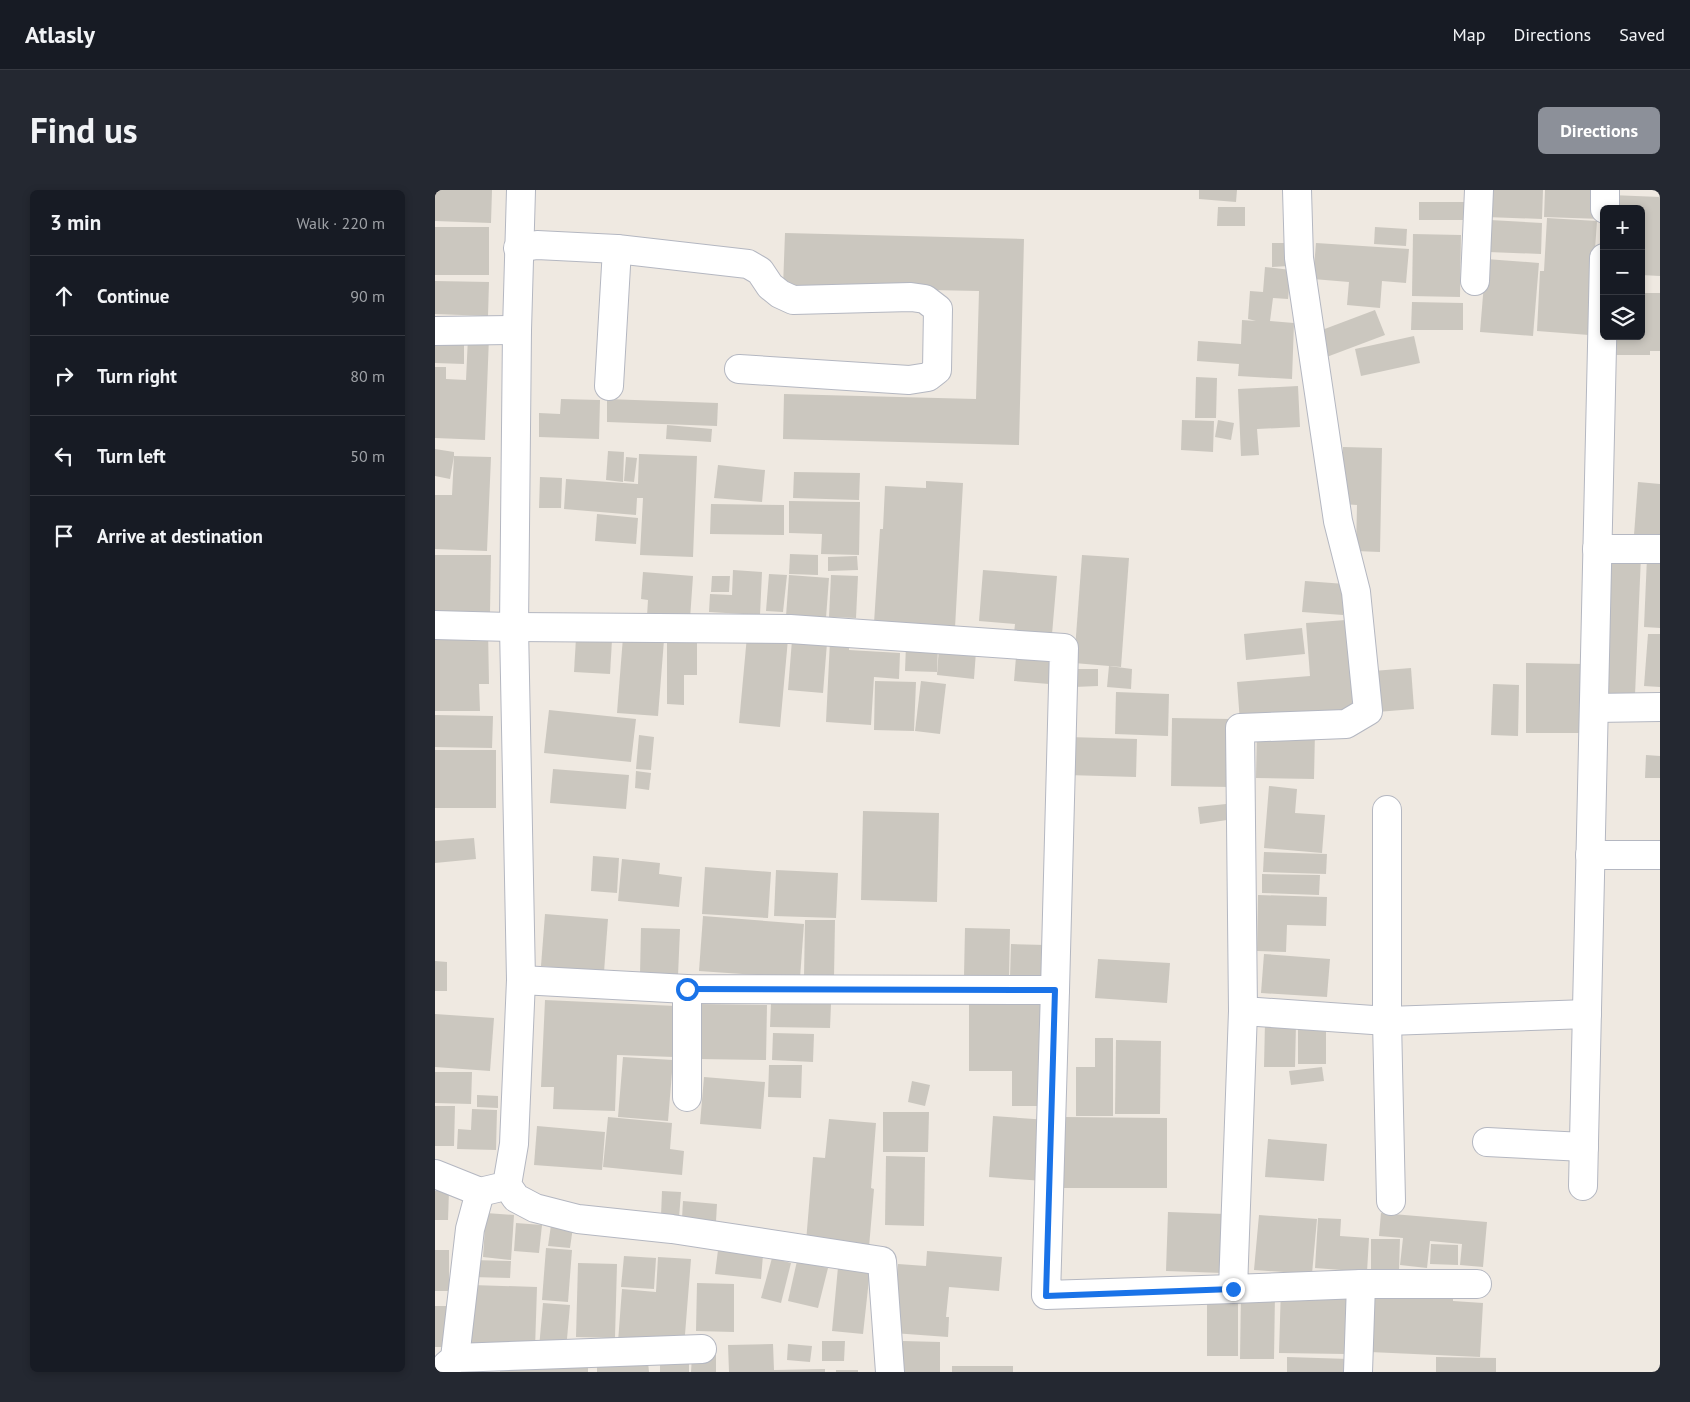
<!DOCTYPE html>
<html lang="en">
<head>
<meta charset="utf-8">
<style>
	:root { --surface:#171b24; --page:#242831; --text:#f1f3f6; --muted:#9ea1a6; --line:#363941; --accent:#8c9099 }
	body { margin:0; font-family:"PT Sans",sans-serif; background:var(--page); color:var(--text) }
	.controls { position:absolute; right:15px; top:15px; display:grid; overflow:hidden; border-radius:8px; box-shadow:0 2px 8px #0003 }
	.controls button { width:45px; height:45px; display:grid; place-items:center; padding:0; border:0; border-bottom:1px solid var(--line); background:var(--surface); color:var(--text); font:25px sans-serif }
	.stop { position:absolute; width:15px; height:15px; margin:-11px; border:4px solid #1a73e8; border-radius:50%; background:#fff }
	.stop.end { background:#1a73e8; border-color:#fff; box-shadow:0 1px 5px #0008 }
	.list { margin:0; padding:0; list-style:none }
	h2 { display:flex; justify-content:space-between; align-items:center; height:65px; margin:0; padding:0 20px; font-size:21px }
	h2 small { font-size:16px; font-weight:400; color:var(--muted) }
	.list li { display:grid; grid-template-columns:32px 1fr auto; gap:15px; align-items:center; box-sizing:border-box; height:80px; padding:0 20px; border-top:1px solid var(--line) }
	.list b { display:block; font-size:19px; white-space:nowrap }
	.list em { font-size:16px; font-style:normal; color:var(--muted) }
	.icon { flex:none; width:28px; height:28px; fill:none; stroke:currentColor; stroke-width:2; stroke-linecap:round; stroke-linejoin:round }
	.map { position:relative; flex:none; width:1225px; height:1182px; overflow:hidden; border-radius:8px }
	header { display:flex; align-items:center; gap:30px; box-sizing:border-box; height:70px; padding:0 25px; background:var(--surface); border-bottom:1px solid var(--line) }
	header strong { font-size:24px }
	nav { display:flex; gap:28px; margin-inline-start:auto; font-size:18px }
	.intro { display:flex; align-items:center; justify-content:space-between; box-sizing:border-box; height:120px; padding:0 30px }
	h1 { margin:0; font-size:35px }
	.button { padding:12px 22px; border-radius:8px; background:var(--accent); color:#fff; font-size:18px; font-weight:700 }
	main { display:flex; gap:30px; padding:0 30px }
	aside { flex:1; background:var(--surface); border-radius:8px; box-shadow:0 2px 8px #0003 }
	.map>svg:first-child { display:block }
</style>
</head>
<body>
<header>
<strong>Atlasly</strong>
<nav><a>Map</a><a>Directions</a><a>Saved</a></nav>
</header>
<div class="intro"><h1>Find us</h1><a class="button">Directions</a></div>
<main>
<aside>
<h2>3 min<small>Walk · 220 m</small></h2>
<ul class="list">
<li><svg class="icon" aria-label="ahead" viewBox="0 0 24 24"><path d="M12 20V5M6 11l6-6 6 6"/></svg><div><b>Continue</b></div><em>90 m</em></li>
<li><svg class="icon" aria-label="right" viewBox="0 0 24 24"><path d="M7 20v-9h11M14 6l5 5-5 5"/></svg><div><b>Turn right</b></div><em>80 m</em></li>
<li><svg class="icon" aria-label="left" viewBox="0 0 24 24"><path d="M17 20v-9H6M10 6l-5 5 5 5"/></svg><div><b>Turn left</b></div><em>50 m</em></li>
<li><svg class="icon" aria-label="arrive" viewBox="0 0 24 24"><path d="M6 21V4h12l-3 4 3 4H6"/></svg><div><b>Arrive at destination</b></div></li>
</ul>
</aside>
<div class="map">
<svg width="1225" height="1182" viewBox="0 0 1225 1182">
	<rect width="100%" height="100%" fill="#efe9e1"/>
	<g fill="#cbc7bf">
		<path d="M0,0h57l-1,33 -56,-2z"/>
		<path d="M764,0h38l-1,12 -37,-3z"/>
		<path d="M1052,0h56l-1,29 -56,-2z"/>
		<path d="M1110,0h57l-1,29 -57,-2z"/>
		<path d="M1176,5l49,2v79l-19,-1v-66h-31z"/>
		<rect x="984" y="12" width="47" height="18"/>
		<path d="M783,17h27v19h-28z"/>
		<path d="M1112,28l50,3 -8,114 -52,-4 3,-60h4z"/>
		<path d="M1055,30l52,3 -1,31 -53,-2z"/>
		<rect x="0" y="37" width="54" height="48"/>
		<path d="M940,37l32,2 -1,17 -32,-2z"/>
		<path d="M350,43l239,6 -5,206 -236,-6 1,-45 192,5 3,-108 -196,-4z"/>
		<path d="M978,44l48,1 -1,62 -48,-1z"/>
		<path d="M837,53h17v23l-17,1z"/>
		<path d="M881,53l93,6 -3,34 -24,-2 -2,27 -33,-3 2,-23 -36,-3z"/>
		<path d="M1051,69l53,4 -6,73 -53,-4z"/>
		<path d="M830,77l26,3 -3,29 -15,-1 -3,23 24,2 -2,56 -54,-3 1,-12 -42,-3 1,-20 43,3 1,-24 14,1 -8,-2 2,-28 13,1z"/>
		<path d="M0,91l54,1 -1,34 -53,-2z"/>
		<path d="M1206,103h19v58h-10v4h-38l1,-19h28z"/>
		<path d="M977,112l51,1v27h-52z"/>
		<path d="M940,120l10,25 -61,23 -10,-25z"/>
		<path d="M979,146l6,27 -59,13 -6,-27z"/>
		<path d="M33,147h21l-4,103 -50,-2v-71h11v12l20,1z"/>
		<path d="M0,149h29v25l-29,-1z"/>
		<path d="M761,187l21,1 -1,40h-21z"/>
		<path d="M863,196l2,41 -43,2 2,26 -18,1 -3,-67z"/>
		<path d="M126,209l39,1 -1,39 -60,-2v-24l21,1z"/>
		<path d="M172,209l111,4 -1,23 -110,-4z"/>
		<path d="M747,230l32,1 -1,31 -32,-2z"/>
		<path d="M783,230l16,3 -3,17 -16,-3z"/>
		<path d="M232,235l45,4 -1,13 -45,-3z"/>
		<path d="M908,257l39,1 -2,104 -24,-1 1,-46 -16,-1z"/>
		<path d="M0,259l19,3v4l37,1 -4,94 -52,-2v-54h17l2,-39 -4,23 -15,-3z"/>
		<path d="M173,261l16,1 -1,30 -17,-2z"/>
		<path d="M204,264l58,2 -4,101 -53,-2 3,-57h-6l-1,17 -72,-6 2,-30 72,5z"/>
		<path d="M191,267l11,1 -3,24 -10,-1z"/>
		<path d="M283,275l47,5 -3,32 -48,-4z"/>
		<path d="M359,282l66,1 -1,27 -66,-2z"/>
		<path d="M105,287l22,1 -1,30h-22z"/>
		<path d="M491,291l37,2 -8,145 -81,-5 6,-94h3l2,-43 41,2z"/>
		<path d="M1203,292l22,2v53l-26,-2z"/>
		<path d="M354,311l71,1 -1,53 -38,-1 1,-20 -33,-1z"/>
		<path d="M276,314l73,1v30l-74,-1z"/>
		<path d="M162,324l41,4 -2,26 -41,-3z"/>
		<path d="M355,364l28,1v20l-29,-1z"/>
		<path d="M0,365h56l-1,57 -55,-1z"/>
		<path d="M647,365l47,3 -8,109 -47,-4z"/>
		<path d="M1176,365l30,1 -6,139 -29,-1z"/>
		<path d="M422,366l1,14 -30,1v-14z"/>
		<path d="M1212,367h13v71l-16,-1z"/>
		<path d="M298,380l29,2 -2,43 -51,-3 1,-18 22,1z"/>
		<path d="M548,380l74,6 -6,70 -38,-3 2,-19 -36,-3z"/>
		<path d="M208,382l50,4 -3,43 -43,-3 1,-16 -7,-1z"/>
		<path d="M334,384l18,1 -4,37 -17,-1z"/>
		<path d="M354,385l40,3 -3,40 -40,-2z"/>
		<path d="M396,385l27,1 -2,42 -27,-1z"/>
		<path d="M277,386h18l-1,16h-18z"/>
		<path d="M870,391l40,3 -2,31 -41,-3z"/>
		<path d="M911,430l8,93 -114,9 -3,-40 73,-6 -4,-53z"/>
		<path d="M867,438l3,26 -59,6 -2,-26z"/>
		<path d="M53,439l1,55h-10l1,27h-45v-81z"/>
		<path d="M1213,444h12v53l-16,-1z"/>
		<path d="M312,446l41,3 -8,88 -41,-4z"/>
		<path d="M188,447l41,3 -6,76 -41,-3z"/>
		<path d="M141,448l36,2 -2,34 -36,-2z"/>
		<path d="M232,449h30v36h-13v30l-17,-1z"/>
		<path d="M357,450l35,3 -4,50 -35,-3z"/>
		<path d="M395,451l19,1v8l51,3 -1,26 -25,-2 -3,48 -45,-3z"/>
		<path d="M471,455l32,1 -1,26 -32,-1z"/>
		<path d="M504,457l37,4 -2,28 -37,-4z"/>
		<path d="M581,467l35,2 -2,25 -35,-3z"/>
		<path d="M1091,473l61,1v69h-61z"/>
		<path d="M674,476l23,3 -1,20 -24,-2z"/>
		<path d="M976,478l3,41 -37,3 -4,-41z"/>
		<path d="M638,479h25v17l-24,1z"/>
		<path d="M440,491l41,1 -2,49 -40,-1z"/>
		<path d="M486,491l25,3 -6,50 -25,-3z"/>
		<path d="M1058,494l26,1 -1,51 -27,-1z"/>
		<path d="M681,502l53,2 -1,42 -53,-2z"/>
		<path d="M114,520l87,9 -5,43 -87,-9z"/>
		<path d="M0,525l58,1 -1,32 -57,-1z"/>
		<path d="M737,528l59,1 -1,68 -59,-1z"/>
		<path d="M822,540l58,1 -1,48 -58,-1z"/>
		<path d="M204,545l15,2 -3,33 -15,-1z"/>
		<path d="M633,547l69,2 -1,38 -69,-2z"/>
		<rect x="0" y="560" width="61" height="58"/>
		<path d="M1211,565l14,1v22h-15z"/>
		<path d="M118,579l76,6 -3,34 -76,-6z"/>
		<path d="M201,581l15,2 -2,17 -14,-2z"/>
		<path d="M834,596l28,3 -2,24 30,2 -3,38 -58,-5z"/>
		<path d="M791,614l1,16 -27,4 -2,-17z"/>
		<path d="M428,621l76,2 -2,89 -76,-2z"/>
		<path d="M39,648l2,21 -41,4v-22z"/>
		<path d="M829,662l63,2 -1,20 -63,-2z"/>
		<path d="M158,666l26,2 -2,35 -26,-2z"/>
		<path d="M187,669l38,4 -1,11 23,3 -3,30 -61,-6z"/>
		<path d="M270,677l66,5 -3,46 -66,-4z"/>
		<path d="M341,680l62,3 -2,45 -62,-2z"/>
		<path d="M827,684l58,1 -1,20 -57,-2z"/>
		<path d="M823,705l69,2 -1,29 -39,-1 -1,27 -29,-1z"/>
		<path d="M110,724l63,5 -4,53 -63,-6z"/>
		<path d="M268,726l101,8 -4,54 -101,-7z"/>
		<path d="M370,730h30l-1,58 -30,-1z"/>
		<path d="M206,738l39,1 -2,47 -38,-1z"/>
		<path d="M530,738l45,1 -1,48 -45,-1z"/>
		<path d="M576,754l35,1 -1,34 -35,-1z"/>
		<path d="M829,764l66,5 -3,38 -66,-4z"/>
		<path d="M663,769l72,4 -3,40 -72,-5z"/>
		<path d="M0,771l12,1v29h-12z"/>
		<path d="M110,810l131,6 -2,51 -57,-2 -2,56 -62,-2 1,-22h-13z"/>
		<path d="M611,810v106h-34v-35h-43v-68z"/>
		<path d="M336,813l60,1 -1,24 -60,-1z"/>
		<path d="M264,814l68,1 -1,55 -68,-1z"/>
		<path d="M0,824l59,4 -4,53 -55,-4z"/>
		<rect x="863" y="830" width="28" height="44"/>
		<path d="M830,832l31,1 -1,44h-31z"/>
		<path d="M338,843l41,1 -1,28 -41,-2z"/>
		<path d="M660,848h18v78h-37v-49h19z"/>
		<path d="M681,850l45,1 -1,73h-45z"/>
		<path d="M188,867l50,3 -5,61 -50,-4z"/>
		<path d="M334,875h33l-1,33 -33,-1z"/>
		<path d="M887,877l2,14 -33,4 -2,-14z"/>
		<path d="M0,882h37l-1,32 -36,-1z"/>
		<path d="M269,887l61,5 -4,47 -61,-5z"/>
		<path d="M477,891l18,4 -5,21 -17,-4z"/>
		<path d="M42,905l21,1v12l-21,-1z"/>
		<path d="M0,916h20l-1,40h-19z"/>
		<path d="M37,919l25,1 -1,40 -39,-1 1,-20 13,1z"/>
		<path d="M448,922h46l-1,40h-45z"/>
		<path d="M558,926l55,4 -5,61 -54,-4z"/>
		<path d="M173,927l64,6 -2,26 14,2 -2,24 -79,-8z"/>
		<path d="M629,927l103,1v70h-103z"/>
		<path d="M394,929l47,4 -5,65 3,1 -5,58 -63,-5 7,-85 12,1z"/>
		<path d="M102,936l68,6 -3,38 -68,-5z"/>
		<path d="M833,949l59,5 -3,37 -59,-4z"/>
		<path d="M451,966l39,1 -1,69 -39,-1z"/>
		<path d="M0,1001h14l-1,29h-13z"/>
		<path d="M227,1001l19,1 -2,26 -18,-2z"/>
		<path d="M248,1011l34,3 -1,17 -34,-3z"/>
		<path d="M733,1022l57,2 -2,59 -57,-2z"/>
		<path d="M51,1023l28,2 -3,45 -28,-3z"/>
		<path d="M946,1023l106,9 -4,45 -23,-2 2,-21 -32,-3 -3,27 -27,-3 3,-27 -24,-2z"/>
		<path d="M824,1025l58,4 -5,55 -58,-4z"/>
		<path d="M883,1028l23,1 -1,17 29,2 -2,34 -52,-4z"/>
		<path d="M81,1033l26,2 -3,28 -25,-2z"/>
		<path d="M116,1035l22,2 -3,21 -22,-2z"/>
		<path d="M936,1049h29l-1,31h-28z"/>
		<path d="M996,1054l27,1v20l-28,-1z"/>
		<path d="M111,1058l26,2 -4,52 -26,-2z"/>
		<rect x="0" y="1060" width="14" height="41"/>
		<path d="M283,1060l45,5 -2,24 -46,-5z"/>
		<path d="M492,1061l75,6 -3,34 -50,-4 -3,30h3l-1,20 -55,-4 5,-69 28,2z"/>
		<path d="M189,1066l32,2 -2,31 -33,-2z"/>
		<path d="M223,1067l33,2 -7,88 -66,-5 4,-53 34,3z"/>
		<path d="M337,1068l19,5 -10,40 -20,-5z"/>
		<path d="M38,1070l38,1 -1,17 -38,-1z"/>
		<path d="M362,1071l31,7 -10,40 -30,-7z"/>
		<path d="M143,1073l39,1 -2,74 -39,-1z"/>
		<path d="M403,1077l32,3 -7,64 -31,-3z"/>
		<path d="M262,1093l37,1v48l-38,-1z"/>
		<path d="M37,1095l65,2 -2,62 -65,-2z"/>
		<path d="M846,1097l66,2 -2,65 -66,-1z"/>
		<path d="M938,1098l80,3v10l30,2 -3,54 -110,-5z"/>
		<path d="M806,1103h34l-1,66h-34z"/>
		<path d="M803,1105v61h-31v-60z"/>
		<path d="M108,1113l27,2 -4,45 -27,-2z"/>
		<rect x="0" y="1116" width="17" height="41"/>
		<path d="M387,1151h23l-1,20h-22z"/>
		<path d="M468,1151l37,1v30h-37z"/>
		<path d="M338,1154l1,26 51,-1v3h-96l-1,-27z"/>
		<path d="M353,1154l24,2 -2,16 -23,-2z"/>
		<path d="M257,1165h24v17h-25z"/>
		<rect x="225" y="1166" width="29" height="16"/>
		<path d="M852,1167l62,2v13h-62z"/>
		<path d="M1001,1167l60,1v14h-60z"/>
		<rect x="65" y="1171" width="88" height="11"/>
		<path d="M213,1172l1,10h-52v-6z"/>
		<rect x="517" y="1176" width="61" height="6"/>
		<rect x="401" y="1180" width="22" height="2"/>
	</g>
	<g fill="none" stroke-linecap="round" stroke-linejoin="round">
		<g stroke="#b4b7c1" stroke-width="30">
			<g id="minor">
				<path d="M86,0l-4,140 -3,297 7,353 -7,164 -7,41 9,13 19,10 43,11 94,10 210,32 8,111"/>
				<path d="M862,0l2,68 39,263 18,71 12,119 -22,13 -106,4 3,283 -10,278 128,-5h116"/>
				<path d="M1170,19v-19"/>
				<path d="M83,58l19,-3 80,4 131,15 12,7 10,15 10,8 13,6 118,-3 14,2 13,10 -1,61 -9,7 -19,3 -170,-11"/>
				<path d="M1040,91l4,-91"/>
				<path d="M0,141l82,-1"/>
				<path d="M174,196l8,-137"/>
				<path d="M1162,359h63"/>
				<path d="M0,435l79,2 276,2 274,19 -9,342"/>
				<path d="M1159,518l66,-1"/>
				<path d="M952,620v211l4,180"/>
				<path d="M1155,665h70"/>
				<path d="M86,790l166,9 368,1 -9,305 187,-6"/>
				<path d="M252,799v108"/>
				<path d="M808,821l144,10 200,-7"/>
				<path d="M1052,952l97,5"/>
				<path d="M0,984l45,18 17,-4"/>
				<path d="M1148,996l21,-928"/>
				<path d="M20,1168l247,-9"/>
				<path d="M11,1182l1,-7 8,-7 15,-129 10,-37"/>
				<path d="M923,1182l3,-88"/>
			</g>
		</g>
		<use href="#minor" stroke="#fff" stroke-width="28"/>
	</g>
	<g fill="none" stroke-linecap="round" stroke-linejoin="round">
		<path stroke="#1a73e8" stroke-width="6" d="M252,799l368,1 -9,306 187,-7"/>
	</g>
</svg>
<div class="controls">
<button>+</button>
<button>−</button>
<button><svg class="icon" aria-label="layers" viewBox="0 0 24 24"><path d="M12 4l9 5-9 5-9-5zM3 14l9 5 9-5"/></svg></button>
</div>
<div class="stop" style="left:252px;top:799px"></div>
<div class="stop end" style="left:798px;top:1099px"></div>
</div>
</main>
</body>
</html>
